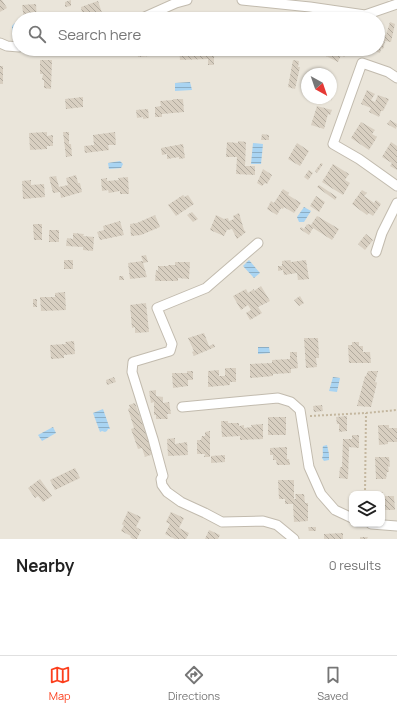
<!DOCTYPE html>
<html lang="en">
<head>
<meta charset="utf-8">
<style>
	:root { --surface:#fff; --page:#f2f2f2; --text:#222; --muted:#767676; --line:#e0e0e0; --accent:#fc3f1d }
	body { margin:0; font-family:Manrope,sans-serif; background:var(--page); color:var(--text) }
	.controls { position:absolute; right:12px; bottom:12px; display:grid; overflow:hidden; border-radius:8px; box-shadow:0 1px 3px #0004 }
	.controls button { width:36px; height:36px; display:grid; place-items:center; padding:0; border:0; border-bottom:1px solid var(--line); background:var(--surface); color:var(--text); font:20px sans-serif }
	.compass { position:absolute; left:301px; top:68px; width:36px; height:36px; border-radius:50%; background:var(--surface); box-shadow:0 1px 3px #0004; rotate:140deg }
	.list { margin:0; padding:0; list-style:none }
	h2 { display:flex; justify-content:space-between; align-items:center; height:52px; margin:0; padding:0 16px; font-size:17px }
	h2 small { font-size:13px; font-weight:400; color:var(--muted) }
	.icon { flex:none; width:22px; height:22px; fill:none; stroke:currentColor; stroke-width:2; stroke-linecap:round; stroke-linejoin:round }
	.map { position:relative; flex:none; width:397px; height:539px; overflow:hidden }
	.search { position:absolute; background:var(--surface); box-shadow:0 1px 3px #0004; left:12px; right:12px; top:12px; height:44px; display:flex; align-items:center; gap:10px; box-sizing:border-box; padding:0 14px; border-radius:22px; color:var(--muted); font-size:15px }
	.sheet { height:116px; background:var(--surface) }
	nav { display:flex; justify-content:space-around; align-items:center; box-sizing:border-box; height:56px; border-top:1px solid var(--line); background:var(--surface); font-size:11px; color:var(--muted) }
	nav a { display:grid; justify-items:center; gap:2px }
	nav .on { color:var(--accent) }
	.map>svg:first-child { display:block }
</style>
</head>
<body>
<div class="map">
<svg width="397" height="539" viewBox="0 0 397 539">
	<defs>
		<pattern id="water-rules" width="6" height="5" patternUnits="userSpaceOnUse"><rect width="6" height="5" fill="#a9d4f2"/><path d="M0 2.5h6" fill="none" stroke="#8caec5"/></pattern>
		<pattern id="building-back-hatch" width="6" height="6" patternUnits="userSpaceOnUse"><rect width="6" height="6" fill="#d8cfc1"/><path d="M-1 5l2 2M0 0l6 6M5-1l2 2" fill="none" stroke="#b1aa9e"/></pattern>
	</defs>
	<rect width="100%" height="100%" fill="#f6f3ec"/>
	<path fill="#eae5da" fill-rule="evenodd" d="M0,0h388l9,8v531h-397zM19,19h359v30h-359zM307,74h24v24h-24zM352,494h30v30h-30z"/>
	<g fill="url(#water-rules)">
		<path d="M15,23l4,2v12l-6,1 -1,-12z"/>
		<path d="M190,82l2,8 -17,1v-8z"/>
		<path d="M253,143l10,1 -2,20h-10z"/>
		<path d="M120,161l3,3 -2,4 -12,1 -1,-6z"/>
		<path d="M304,207l7,4 -7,11h-5l-2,-5z"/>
		<path d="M249,260l11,13 -6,5 -11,-12z"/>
		<path d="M258,347h11l1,6 -12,1z"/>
		<path d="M333,377l7,1 -3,14 -8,-1z"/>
		<path d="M103,409l7,20h-2l-1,2 -2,1 -3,-1 -2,1 -7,-19z"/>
		<path d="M53,427l3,6 -14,8 -4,-6z"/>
		<path d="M327,445l2,9v6l-5,1 -2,-3c2,-3 0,-8 1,-12z"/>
	</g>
	<g fill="url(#building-back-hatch)">
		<path d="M0,0h2l5,8 -7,4z"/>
		<path d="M71,0v6l-6,1v-5z"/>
		<path d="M98,1l6,18h-13l-1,-4 -5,2 -2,-1 -2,-8v-1z"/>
		<path d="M36,4l1,15h-13l-2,-14z"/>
		<path d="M390,22l5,2 -4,18 -6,-1 -2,8 -2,-1 -1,5 -12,-4h10v-16l8,2z"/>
		<path d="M137,49h24v6l-23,2z"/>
		<path d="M179,49h28v6h7v10h-6v-6l-28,1z"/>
		<path d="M324,49h24l-4,8 -3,-2 -3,7 -16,-8z"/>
		<path d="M40,60h12l-1,29 -7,-1v-8h-2l1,-6h-3z"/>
		<path d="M293,60l6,1 -1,6h2l-5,22 -7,-2z"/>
		<rect x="0" y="66" width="3" height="18"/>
		<path d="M331,78l3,1 -2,5 5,3 -6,14z"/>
		<path d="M367,90l8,4 -4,6 4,2 3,-7 11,4 -6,12h-2l-2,6 -10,-5 2,-4 -10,-4z"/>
		<path d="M83,97v10l-17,2 -1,-10z"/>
		<path d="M173,99h10l1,13 -22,2v3h-7v-10l6,-1 -1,-5 13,-1z"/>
		<path d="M317,106l15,4 -2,5 -2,-1 -4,15 -13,-4z"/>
		<path d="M148,109l1,9 -6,1v-2l-6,1 -1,-8z"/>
		<path d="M390,120l7,4 -1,5 -9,-5z"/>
		<path d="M361,122l14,8 -3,4 5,3 -8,13 -18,-12z"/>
		<path d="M47,132v4l6,-1v11h-6v3l-17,1 -1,-17z"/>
		<path d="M63,132h6v12h2l1,12 -6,1z"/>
		<path d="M115,132l1,13h-8l1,5 -24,3 -1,-7 10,-1 -1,-10z"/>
		<path d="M262,134l7,1v5h-8z"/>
		<path d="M238,141l8,1 -1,24h10v9l-19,-1 1,-17h-11l1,-15 11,1z"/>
		<path d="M391,142l6,4v24l-7,-4 2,-3 -10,-6z"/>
		<path d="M297,143l12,8 -9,15 -12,-7z"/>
		<path d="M183,144l2,14 -6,1v-2l-12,2v-5l-5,1 -1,-7z"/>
		<path d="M321,163l2,1 -6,9 -2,-2z"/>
		<path d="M333,164l16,10 -4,6 5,3 -7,12 -21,-13z"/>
		<path d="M263,169l9,6 -5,9 -2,-1 -3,3 -5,-3z"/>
		<path d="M309,170l4,3 -5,7 -4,-3z"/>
		<path d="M76,175l2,8h2l2,9 -21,6 -1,-6 -7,1 -4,-16 7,-1 3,11 9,-2 -2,-7z"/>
		<path d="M128,177l1,17h-9v-3l-11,2 -1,-3 -6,1 -1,-12 6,-1v3l12,-1 -1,-2z"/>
		<path d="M31,180v5l13,-1 1,13 -22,2 -1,-18z"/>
		<path d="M319,185l18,12 -2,3 -18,-13z"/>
		<path d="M283,189l6,4 -1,2 13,8 -7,10 -10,-6 -1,2 -2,-1 -4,7 -10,-6 4,-8 3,2z"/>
		<path d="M362,190l5,3 -3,3 10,7 2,-3 5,4 -8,12 -4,-3 -2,2 -15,-11z"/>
		<path d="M183,195l1,2 4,-2 6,9 -18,12 -8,-11z"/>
		<path d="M316,196l9,6 -6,10 -9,-6z"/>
		<path d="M192,212l6,7 -5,3 -6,-7z"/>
		<path d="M239,213l5,17 2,2 -9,7 -5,-10 -5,1 -3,6 -14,-6 6,-15 8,4 4,-1 1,3 5,-2 -1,-3z"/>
		<path d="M155,215l5,12 -19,8 -10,1 -1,-12 7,-1z"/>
		<path d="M317,216l22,13 -7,11 -19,-12 -4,7 -9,-6 1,-2 3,2 3,-5 1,1 1,-1 2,1z"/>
		<path d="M120,221l4,14 -24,5 -3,-8 7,-2 -1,-4z"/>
		<path d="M33,224h9v16h-8z"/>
		<rect x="49" y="230" width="10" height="12"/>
		<path d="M73,233l11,1 -1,2 11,1 -1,14 -10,-1v-3l-17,-1 1,-8 6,1z"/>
		<path d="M366,234l7,6 -8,10 -7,-6z"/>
		<path d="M146,255l2,7 -5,1 4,14 -17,2 -2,-16 15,-2 -2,-5z"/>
		<rect x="64" y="260" width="9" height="9"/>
		<path d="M290,260l1,2 15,-2 3,19 -11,1 -1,-7 -13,2 -1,-5 -5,1v-5h4v-5z"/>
		<path d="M175,262h15l-1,17 -11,-1v3h-23l1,-11 2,1v-5h10v-1h7z"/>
		<path d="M119,276h4l1,4h-5z"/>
		<path d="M261,286l9,15 -12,6 4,6 -12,7 -4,-7 5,-3 -3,-5 -7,5 -8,-14 13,-7 2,4 6,-4v2z"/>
		<path d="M65,292l1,18 -25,1 -1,-14h15v-4z"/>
		<path d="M300,296l4,7 -5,3 -5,-6z"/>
		<rect x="33" y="299" width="4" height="8"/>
		<path d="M146,303l3,29 -14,1v-6l-3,1 -2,-23z"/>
		<path d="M204,333l5,13 5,-2 1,3 -21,9 -2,-4 2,-1 -6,-13z"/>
		<path d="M304,338h14l1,20h-3l1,9 -11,1z"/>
		<path d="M74,341l1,13 -11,1v3l-13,1 -1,-14 16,-1 -1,-2z"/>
		<path d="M352,342h7v4h4v6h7l1,11h-22l-1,-18h4z"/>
		<path d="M290,352h7v6l1,10 -7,1v4l-18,1v2l-23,2v-14l22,-1v-3l18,-1z"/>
		<path d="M225,368h11v14h-6v3l-22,2v-16l11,-1v6h6z"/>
		<path d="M187,371h6v9h-5v6l-15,2 -1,-15h15z"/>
		<path d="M368,371h10l-3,11 2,1 -6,24 -14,-1 8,-30h1z"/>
		<path d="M114,377l2,5 -9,3 -1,-5z"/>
		<path d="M156,390v6l7,1v6l6,-1 2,12h-4l1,5h-12v-4h-2v-13l-3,1 -2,-12z"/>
		<path d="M135,403l18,51 -8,3 -3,-9 -4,1 -7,-20 3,-1 -6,-19 2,-1 -1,-3z"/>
		<path d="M322,405l1,6 -9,1 -1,-6z"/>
		<path d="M347,416v15l-8,1v-8h-2l-1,-7z"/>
		<rect x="268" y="417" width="18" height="18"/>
		<path d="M221,421h7v2h11v3l5,-1v3l8,-1 -1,-2 12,-1v15l-23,1v-4l-18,1z"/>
		<path d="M378,425h11v3h8v14h-9v2l-9,1z"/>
		<path d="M210,431v26h-6l1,-3h-8v-14h4l1,-4h3v-4z"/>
		<path d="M352,435h7v13l-10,-1 -1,32 -9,-1 1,-11h2l1,-28h9z"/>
		<path d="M175,438v6l12,-2 1,13 -20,1 -1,-17z"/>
		<path d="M287,447v12h2l1,6h-13l-1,-5h-3v-5h-3v-7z"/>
		<path d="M225,455v7l-14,1v-7z"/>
		<path d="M375,457h14l1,10 -2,-1 1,6h-2l-1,7h-10z"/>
		<path d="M75,468l5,10 -25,12 -5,-10z"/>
		<path d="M40,479l12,17 -9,6 -5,-6 -3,2 -7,-10z"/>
		<path d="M278,480h16v19h2l-1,-5h9l1,9h3v18l-14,1 -1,-18h-8v-5h-6z"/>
		<rect x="373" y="492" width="10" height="2"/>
		<path d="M382,496h12l1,14h-13z"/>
		<path d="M128,511l13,6 -5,10 5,3 -4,9h-4l-3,-2 1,-1 -10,-5 3,-6 -2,-1z"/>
		<path d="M171,512l13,6 -5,10 10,5 -3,6h-11l-10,-5 5,-10 -4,-2z"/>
		<path d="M308,527h8v4h-7z"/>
		<path d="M209,530l11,5 -2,4h-13z"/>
		<path d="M343,533v6h-19v-5z"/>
		<path d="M360,537h8l-1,2h-7z"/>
	</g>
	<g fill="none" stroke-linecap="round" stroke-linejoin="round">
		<g stroke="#c2bbae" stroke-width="11">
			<g id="street">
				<path d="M242,0l68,7 55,8 32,-11"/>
				<path d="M140,19l36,-16 11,-3"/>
				<path d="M0,43l7,3 12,1"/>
				<path d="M397,78l-9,-6 -26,-9 -29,81 26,15 38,27"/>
				<path d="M258,243l-52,45 -49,20 15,36 -2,7 -37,11 -1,10 21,67 10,37 -2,3 1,6 5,7 14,10 24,11 17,9 41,-1 14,4 17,14"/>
				<path d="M376,252l6,-19 15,-30"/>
				<path d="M182,407l96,-9 13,4 9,8 9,57 12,27 14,16 17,8"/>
				<path d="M371,524l26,2"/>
			</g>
		</g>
		<g stroke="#c4b79f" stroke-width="2" stroke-dasharray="2 2" stroke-linecap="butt">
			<path d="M310,416l56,-3 31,-3"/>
			<path d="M365,494l1,-81"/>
		</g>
		<use href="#street" stroke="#fff" stroke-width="9"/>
	</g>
</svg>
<div class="controls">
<button><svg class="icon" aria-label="layers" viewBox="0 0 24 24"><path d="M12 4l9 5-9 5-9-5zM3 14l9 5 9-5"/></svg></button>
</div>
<svg class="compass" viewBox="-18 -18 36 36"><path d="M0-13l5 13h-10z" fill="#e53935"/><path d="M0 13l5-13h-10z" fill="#767676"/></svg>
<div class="search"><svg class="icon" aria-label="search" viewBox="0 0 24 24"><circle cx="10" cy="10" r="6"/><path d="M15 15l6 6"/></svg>Search here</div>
</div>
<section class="sheet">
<h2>Nearby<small>0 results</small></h2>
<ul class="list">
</ul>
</section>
<nav>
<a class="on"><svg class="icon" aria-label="map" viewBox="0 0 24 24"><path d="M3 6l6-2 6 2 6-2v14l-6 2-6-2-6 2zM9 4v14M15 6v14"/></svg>Map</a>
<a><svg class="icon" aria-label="directions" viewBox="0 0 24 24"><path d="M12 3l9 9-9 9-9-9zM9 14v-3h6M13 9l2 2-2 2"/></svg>Directions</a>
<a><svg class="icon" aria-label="saved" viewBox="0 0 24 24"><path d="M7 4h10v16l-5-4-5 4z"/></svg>Saved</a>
</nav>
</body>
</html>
